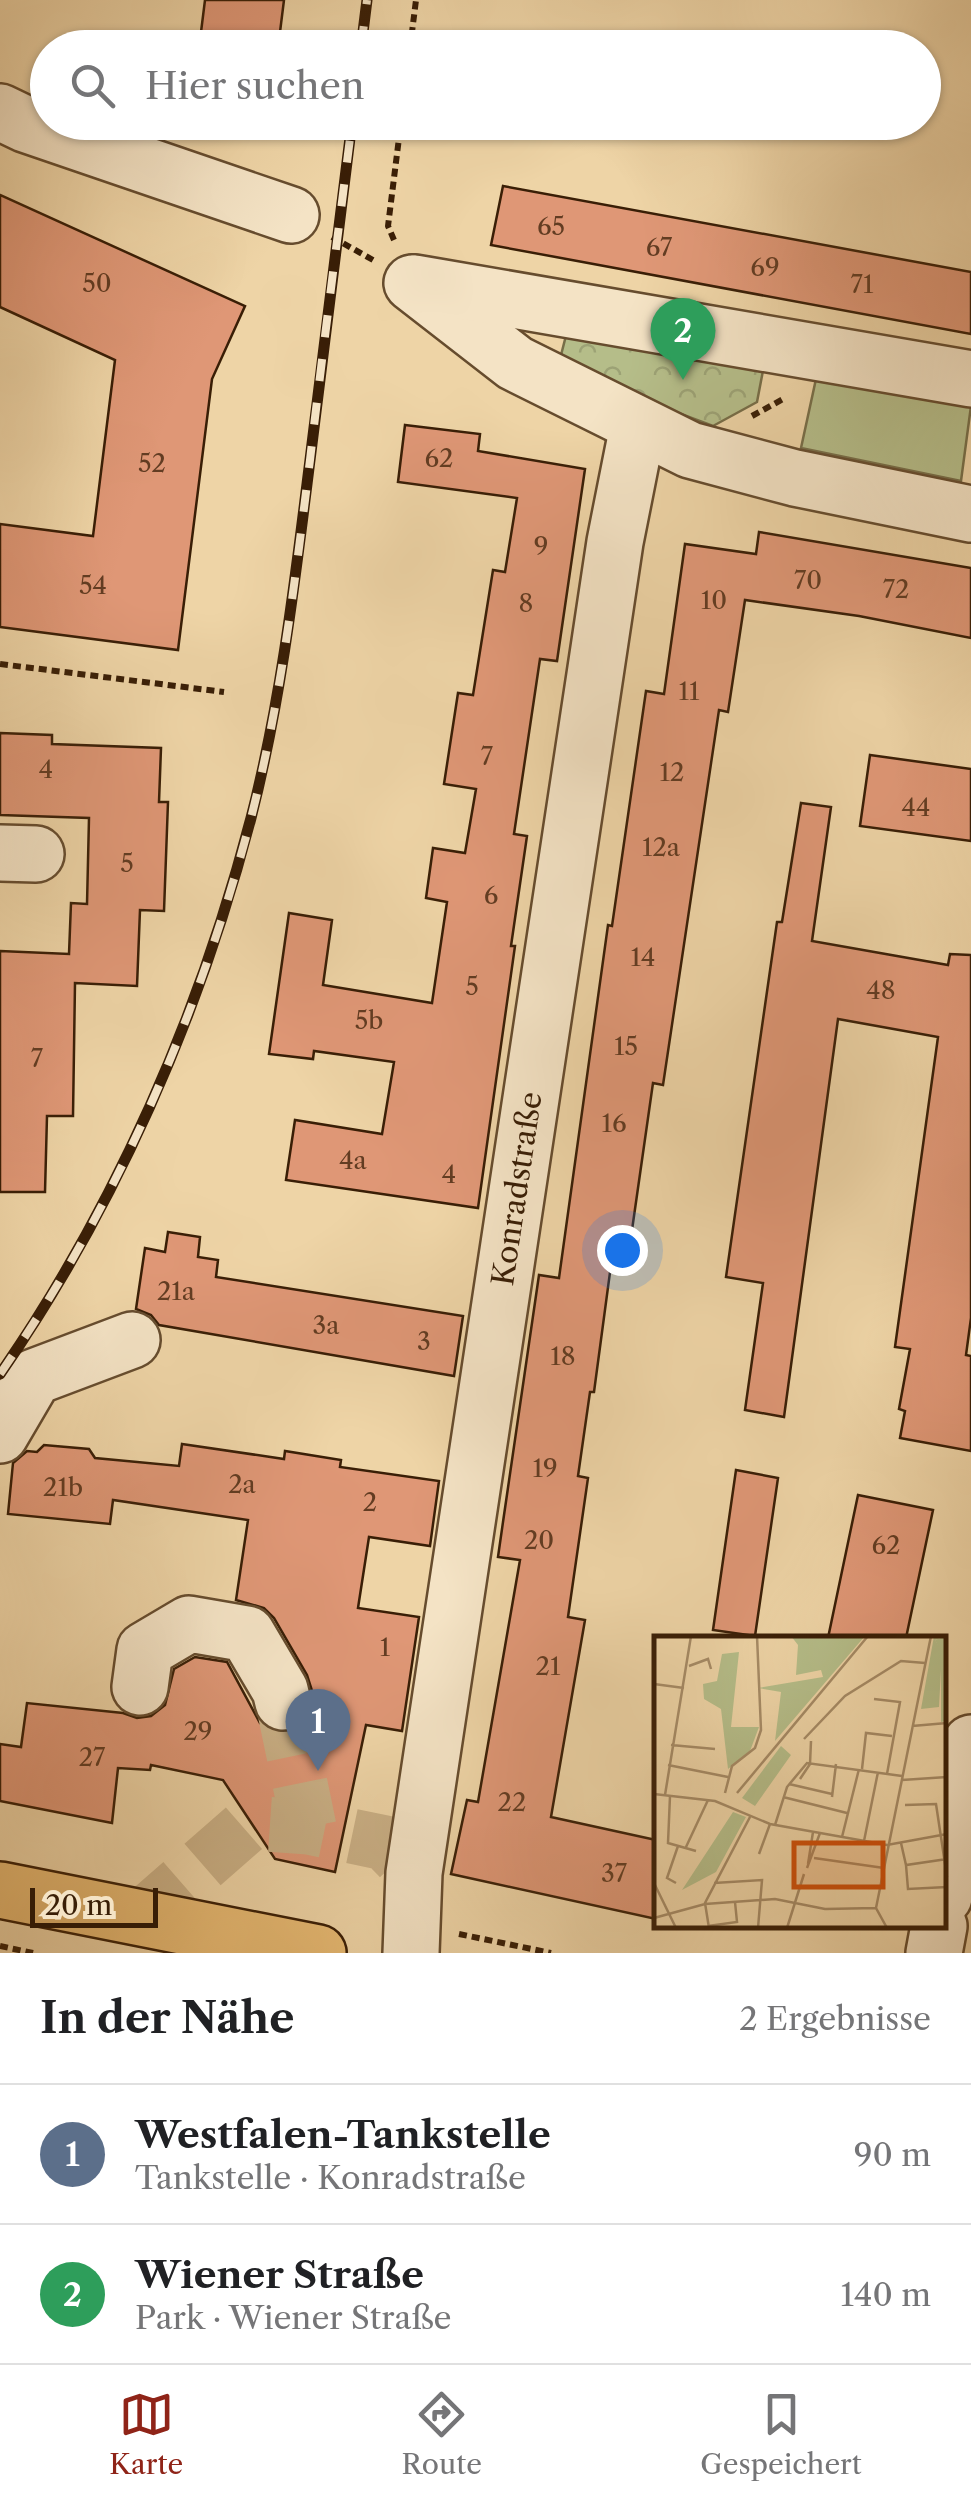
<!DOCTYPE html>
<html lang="de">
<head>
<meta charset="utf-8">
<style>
	:root { --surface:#fff; --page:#f6f6f6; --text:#202124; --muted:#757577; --line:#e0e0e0; --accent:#8f2418 }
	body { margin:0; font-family:"Libre Caslon Text",serif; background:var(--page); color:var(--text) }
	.scale { position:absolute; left:30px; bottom:25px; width:128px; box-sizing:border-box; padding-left:10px; border:5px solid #391e06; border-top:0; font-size:28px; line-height:35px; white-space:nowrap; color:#391e06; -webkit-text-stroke:8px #f4e3c5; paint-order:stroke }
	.you { position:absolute; left:622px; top:1250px; width:35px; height:35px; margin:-25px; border:8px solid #fff; border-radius:50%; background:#1a73e8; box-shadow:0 0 0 15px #1a73e833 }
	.badge { display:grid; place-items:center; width:65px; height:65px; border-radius:50%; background:var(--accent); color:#fff; font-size:32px; font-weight:700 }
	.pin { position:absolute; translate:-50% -82px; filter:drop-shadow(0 2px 5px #0008) }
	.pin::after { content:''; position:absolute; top:52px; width:35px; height:30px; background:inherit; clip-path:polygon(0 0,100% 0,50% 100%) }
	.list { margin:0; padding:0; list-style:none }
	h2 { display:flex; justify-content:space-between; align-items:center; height:130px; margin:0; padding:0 40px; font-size:42px }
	h2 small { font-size:32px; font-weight:400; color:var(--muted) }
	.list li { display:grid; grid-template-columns:65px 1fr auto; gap:30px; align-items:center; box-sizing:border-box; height:140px; padding:0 40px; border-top:2px solid var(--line) }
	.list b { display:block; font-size:38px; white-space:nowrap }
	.list p { margin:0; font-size:32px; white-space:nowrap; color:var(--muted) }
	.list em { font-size:32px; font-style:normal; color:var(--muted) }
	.icon { flex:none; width:55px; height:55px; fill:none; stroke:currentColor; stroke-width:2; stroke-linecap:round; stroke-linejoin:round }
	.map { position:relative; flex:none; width:971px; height:1953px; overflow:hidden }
	.search { position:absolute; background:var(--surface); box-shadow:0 2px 8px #0004; left:30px; right:30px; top:30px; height:110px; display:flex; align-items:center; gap:25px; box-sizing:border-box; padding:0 35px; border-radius:55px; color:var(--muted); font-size:38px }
	.sheet { height:410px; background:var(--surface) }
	nav { display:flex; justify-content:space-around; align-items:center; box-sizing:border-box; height:140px; border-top:2px solid var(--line); background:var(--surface); font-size:28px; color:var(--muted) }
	nav a { display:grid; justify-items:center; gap:5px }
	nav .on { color:var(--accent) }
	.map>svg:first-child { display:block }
</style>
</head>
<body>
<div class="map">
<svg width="971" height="1953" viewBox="0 0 971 1953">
	<defs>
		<pattern id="park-crowns" width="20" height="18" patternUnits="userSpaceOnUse" patternTransform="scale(2.5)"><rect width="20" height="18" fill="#b5bd89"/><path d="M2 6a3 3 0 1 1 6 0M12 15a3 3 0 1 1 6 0" fill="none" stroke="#9ca275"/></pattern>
	</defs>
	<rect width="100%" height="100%" fill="#eed4a6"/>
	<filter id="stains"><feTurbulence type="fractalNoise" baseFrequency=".002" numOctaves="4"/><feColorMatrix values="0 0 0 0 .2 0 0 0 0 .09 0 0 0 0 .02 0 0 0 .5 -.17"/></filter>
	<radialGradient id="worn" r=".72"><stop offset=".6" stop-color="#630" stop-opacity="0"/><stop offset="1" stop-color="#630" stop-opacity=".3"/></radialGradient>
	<path fill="url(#park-crowns)" stroke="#776e48" stroke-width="2.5" d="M570,320l196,35 -9,47 -44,24 -64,-24 -89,-43z"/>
	<path fill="#b5bd89" stroke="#776e48" stroke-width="2.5" d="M816,379l155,27 -10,75 -160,-33z"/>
	<g fill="#df9776" stroke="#391e06" stroke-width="2.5">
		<path d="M205,0h79l-6,48h-79z"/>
		<path d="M503,186l468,86v62l-480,-89z"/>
		<path d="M0,195l245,111 -33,73 -34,271 -178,-23v-103l93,12 22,-176 -115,-53z"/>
		<path d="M405,425l75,9 -2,17 107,18 -28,192 -17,-2 -26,175 13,2 -16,110h4l-37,262 -192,-28 9,-60 87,14 12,-72 -80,-11 -1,8 -44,-5 20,-141 43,7 -9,65 109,18 15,-101 -21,-4 7,-50 32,5 11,-64 -32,-5 14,-91 15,2 20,-125 12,2 12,-74 -119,-16z"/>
		<path d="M759,532l212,36v70l-112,-22 -114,-16 -17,112 -9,-2 -56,375 -10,-2 -22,154 -16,-2 -21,157h-4l-12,84 10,2 -20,139 17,3 -34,197 105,23v79l-205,-45 16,-74 11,2 42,-242 -22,-3 5,-35 36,-247 20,3 49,-353 4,1 34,-235 18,3 21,-150 71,10z"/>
		<path d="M0,733l52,2v9l109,4 -2,54h9l-4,109 -24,-1 -3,76 -62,-3 -2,133h-26l-2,76h-45v-241l69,3 2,-51 16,1 2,-86 -89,-3z"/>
		<path d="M870,755l101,14v72l-111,-15z"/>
		<path d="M801,803l30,4 -19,134 136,24 2,-11 21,1v363l-5,37 5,1v95l-71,-13 5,-27 -6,-2 11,-60 -15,-2 43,-310 -100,-18 -54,398 -39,-7 18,-127 -37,-6 51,-355h5z"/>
		<path d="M168,1232l32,5 -2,20 20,3 -2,17 247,39 -9,60 -295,-51 -8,-10 -15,-6 9,-61 20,4z"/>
		<path d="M182,1444l102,15 1,-8 56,9 -1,7 99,14 -9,65 -61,-9 -11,71 61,9 -17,114 -36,-6 -31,147 -60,-13 -52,-79 -72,-15 -1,5 -32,-2 -6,55 -112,-22v-57l21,3 6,-44 96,10 14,5 14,-2 14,-11 9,-36 21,-12 32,5 33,61 14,9h18l13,-8 8,-12v-18l-6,-19 -33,-57 -10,-10 -28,-8 12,-80 -135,-20 -3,24 -102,-10 5,-51 14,-12 10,1 7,-7 45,4 6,9 84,8z"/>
		<path d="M736,1470l42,8 -23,158 -42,-6z"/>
		<path d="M858,1495l75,15 -27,128h-78z"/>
	</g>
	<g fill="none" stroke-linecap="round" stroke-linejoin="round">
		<g stroke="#cab086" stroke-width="55" stroke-dasharray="55 28" stroke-linecap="butt">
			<path d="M283,1702l26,125"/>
			<path d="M140,1919l110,-96 59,4 76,16 29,30"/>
		</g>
		<g stroke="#664c2e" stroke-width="60">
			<g id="minor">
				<path d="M0,112l25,12 266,91"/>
				<path d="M412,283l103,80 175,87 105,28 176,36"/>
				<path d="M415,283l556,96"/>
				<path d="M0,853l36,1"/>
				<path d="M0,1435l34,-58 98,-37"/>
				<path d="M140,1687l5,-37 44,-26 58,10 33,56 3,12"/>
				<path d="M944,1897l27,-154"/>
				<path id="s1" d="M411,1953l3,-80 181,-1198 20,-133 23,-116"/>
				<path d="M934,1953l5,-27"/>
			</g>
		</g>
		<g stroke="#391e06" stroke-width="60">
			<path id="major" d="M0,1890l318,63"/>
		</g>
		<g stroke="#391e06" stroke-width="6" stroke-dasharray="8 5" stroke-linecap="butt">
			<path d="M410,48l6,-48"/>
			<path d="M332,237l41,23"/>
			<path d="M394,240l-6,-14 13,-104"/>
			<path d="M752,416l33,-18"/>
			<path d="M0,664l224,28"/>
			<path d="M459,1934l92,19"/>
			<path d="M0,1946l33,7"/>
		</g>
		<use href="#minor" stroke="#f4e3c5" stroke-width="55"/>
		<use href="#major" stroke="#e7ba73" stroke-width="55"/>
		<g stroke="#391e06" stroke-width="11">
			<g id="rail">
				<path d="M361,48l6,-48"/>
				<path d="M0,1374c115,-166 200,-360 251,-556 30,-117 44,-238 59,-358 13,-112 28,-225 42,-338"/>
			</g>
		</g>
		<use href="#rail" stroke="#f4e3c5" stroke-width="8" stroke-dasharray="22" stroke-linecap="butt"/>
	</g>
	<g text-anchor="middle" stroke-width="8" stroke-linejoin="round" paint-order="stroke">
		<g font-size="25" fill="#623c22">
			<text x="551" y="235">65</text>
			<text x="659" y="256">67</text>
			<text x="765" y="276">69</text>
			<text x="97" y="292">50</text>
			<text x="862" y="293">71</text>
			<text x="439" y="467">62</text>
			<text x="152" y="472">52</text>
			<text x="541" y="555">9</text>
			<text x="808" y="589">70</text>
			<text x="93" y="594">54</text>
			<text x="896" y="598">72</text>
			<text x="714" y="609">10</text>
			<text x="526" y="612">8</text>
			<text x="689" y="700">11</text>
			<text x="487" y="765">7</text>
			<text x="46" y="778">4</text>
			<text x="672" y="781">12</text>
			<text x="916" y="816">44</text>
			<text x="661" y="856">12a</text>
			<text x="127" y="872">5</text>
			<text x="491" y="904">6</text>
			<text x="643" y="966">14</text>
			<text x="472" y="995">5</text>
			<text x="881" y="999">48</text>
			<text x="369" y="1029">5b</text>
			<text x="626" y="1055">15</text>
			<text x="37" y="1067">7</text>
			<text x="614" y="1132">16</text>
			<text x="353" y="1169">4a</text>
			<text x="449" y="1183">4</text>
			<text x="176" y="1300">21a</text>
			<text x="326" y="1334">3a</text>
			<text x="424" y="1350">3</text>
			<text x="563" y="1365">18</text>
			<text x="545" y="1477">19</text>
			<text x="242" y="1493">2a</text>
			<text x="63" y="1496">21b</text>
			<text x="370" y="1511">2</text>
			<text x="539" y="1549">20</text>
			<text x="886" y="1554">62</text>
			<text x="385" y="1656">1</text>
			<text x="548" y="1675">21</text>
			<text x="198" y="1740">29</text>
			<text x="92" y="1766">27</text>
			<text x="512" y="1811">22</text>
			<text x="614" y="1882">37</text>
		</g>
		<g font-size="30" fill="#391e06" stroke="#f4e3c5">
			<text dy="10" stroke="none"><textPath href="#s1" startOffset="772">Konradstraße</textPath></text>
		</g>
	</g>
	<g transform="translate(654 1636)">
		<rect width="292" height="292" fill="#eed4a6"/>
		<path d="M137,0h74l-90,105 6,-49 -23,-4 65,-11 -2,-7 -25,5 2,-30zM280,0h12l-11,4 7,11 -3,56 -18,2zM85,16l-8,75h28l-9,24 -22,18 -7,-60 -17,-10 -1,-15 14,-3 5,-27zM127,110l10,9 -36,51 -13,-8zM79,176l13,5 -30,55 -34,18z" fill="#b5bd89"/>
		<path d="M292,0v85l-5,1v-71l-6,-11z" fill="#b5bd89"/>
		<path fill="none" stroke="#a68b66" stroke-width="2.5" d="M35,30l19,-7 3,10M0,48l30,4M220,63l26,3 -13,72M258,90l35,-3M150,103l41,-43 56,-35 24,2M17,109l44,4M14,129l60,12M208,133l4,-36 26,3M146,143l10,-15 1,-23M248,144l45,-3M135,148l43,10M71,157l7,-27 23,-18 6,-18 -4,-94M83,157l131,-157M0,158l61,7 55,23 117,21 60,-11M11,159l26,-159M16,160l-2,47 28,8M129,161l64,16M178,161l4,-33M251,169l31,-1 11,73M121,189l12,-38 20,-24 95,13M188,201l17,-68M210,205l14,-69M247,207l5,22 41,-6M32,211l22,-47M105,218l11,-30M160,222l70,10M154,228l5,-32M252,229l2,24 39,-2M153,232l13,-35M0,247l22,45M22,247l-9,-5 11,-32M60,247l48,-3 -4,48M0,282l51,-14 70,-5 50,10 51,-1M54,290l29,-4 -2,-20M55,292l-4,-25 45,-86M133,292l17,-54M233,292l-11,-20 55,-272"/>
		<path fill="#ce500b" fill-opacity="0.15" stroke="#ce500b" stroke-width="5" d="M140,207h89v44h-89z"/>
		<rect width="292" height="292" fill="none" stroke="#391e06" stroke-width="5"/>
	</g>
	<rect width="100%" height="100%" filter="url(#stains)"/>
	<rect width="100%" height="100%" fill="url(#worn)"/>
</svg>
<div class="scale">20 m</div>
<div class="you"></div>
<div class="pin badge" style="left:318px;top:1771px;background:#5c6f8a">1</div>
<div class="pin badge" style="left:683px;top:380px;background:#2e9e5b">2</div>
<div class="search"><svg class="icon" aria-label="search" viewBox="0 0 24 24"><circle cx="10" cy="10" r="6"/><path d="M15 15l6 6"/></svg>Hier suchen</div>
</div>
<section class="sheet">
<h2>In der Nähe<small>2 Ergebnisse</small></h2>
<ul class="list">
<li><span class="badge" style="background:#5c6f8a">1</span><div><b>Westfalen-Tankstelle</b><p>Tankstelle · Konradstraße</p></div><em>90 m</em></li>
<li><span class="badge" style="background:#2e9e5b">2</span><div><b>Wiener Straße</b><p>Park · Wiener Straße</p></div><em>140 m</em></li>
</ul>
</section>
<nav>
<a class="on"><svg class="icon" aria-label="map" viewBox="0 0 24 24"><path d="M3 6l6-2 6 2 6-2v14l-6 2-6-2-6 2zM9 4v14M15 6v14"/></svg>Karte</a>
<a><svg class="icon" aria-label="directions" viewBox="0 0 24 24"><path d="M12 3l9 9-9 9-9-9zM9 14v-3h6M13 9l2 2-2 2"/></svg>Route</a>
<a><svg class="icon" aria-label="saved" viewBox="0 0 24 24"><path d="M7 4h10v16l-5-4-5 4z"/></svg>Gespeichert</a>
</nav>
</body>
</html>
